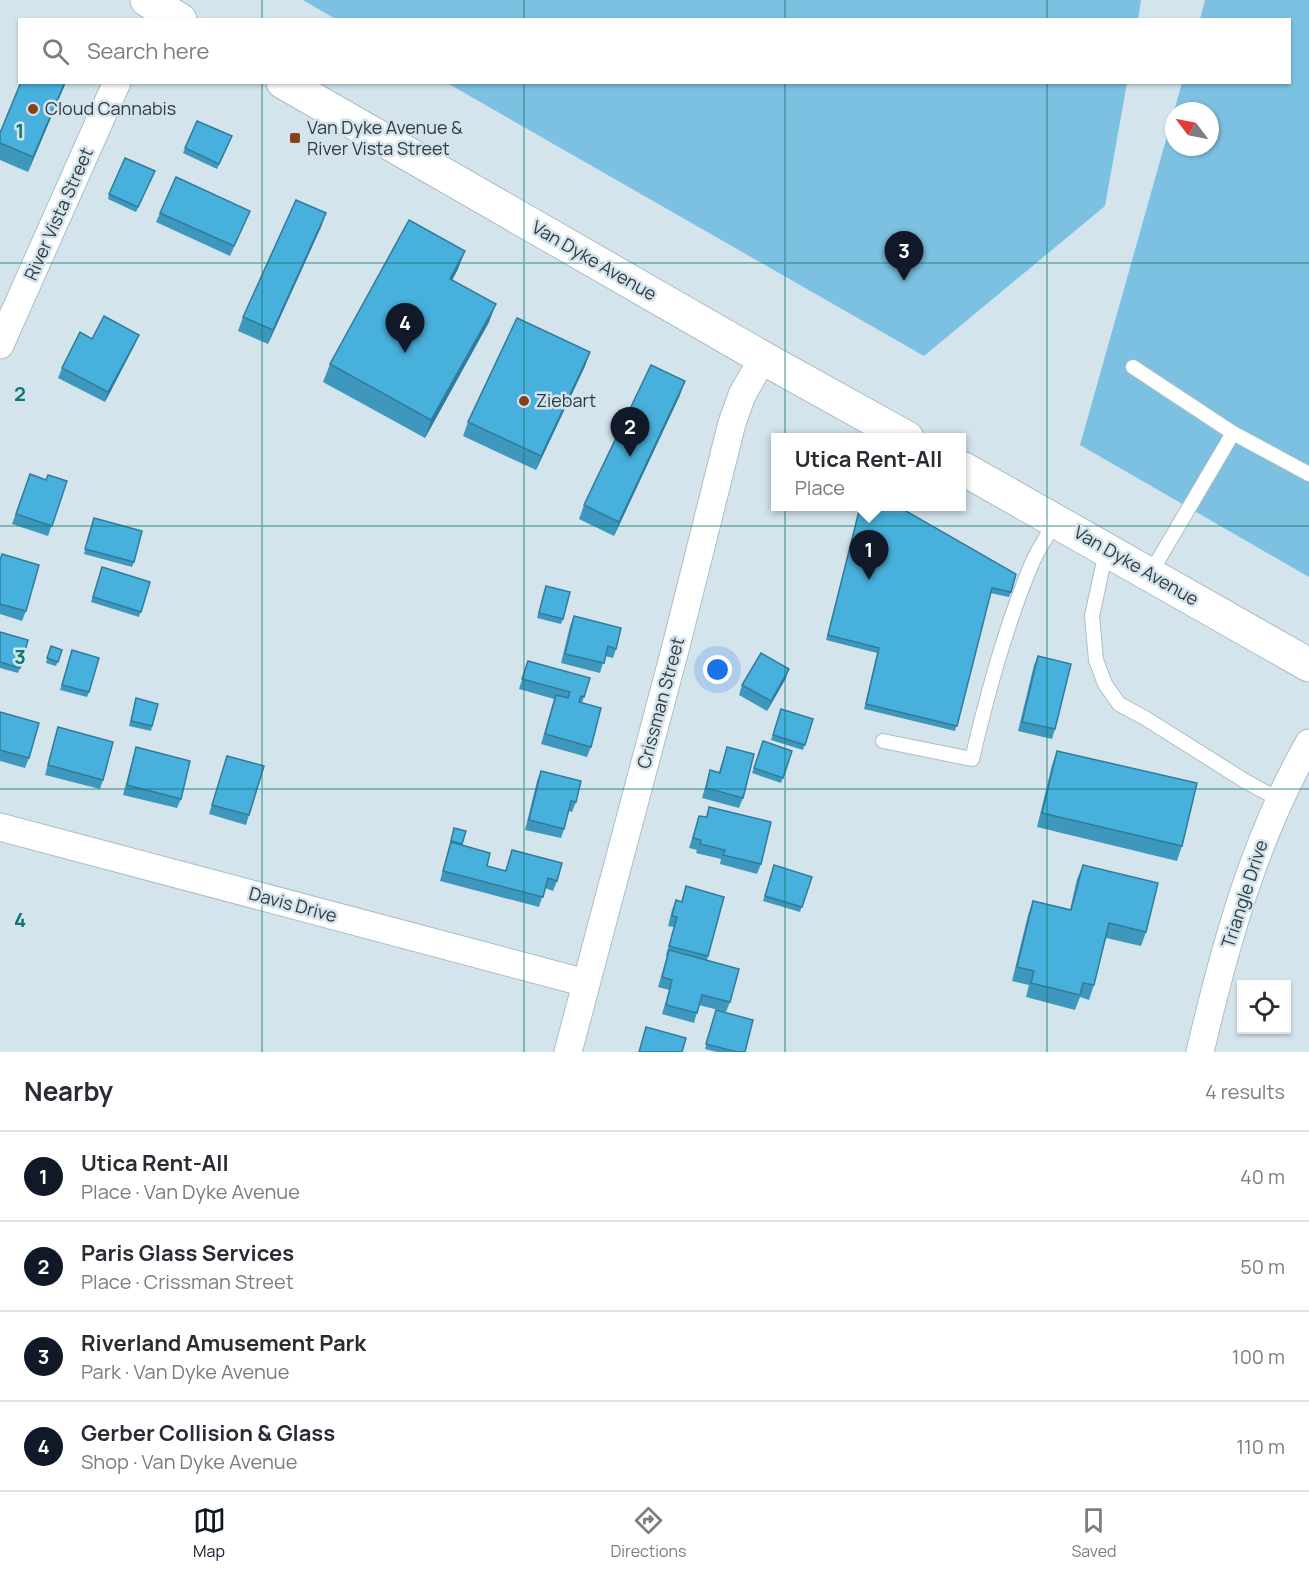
<!DOCTYPE html>
<html lang="en">
<head>
<meta charset="utf-8">
<style>
	:root { --surface:#fff; --page:#f7f7f7; --text:#2b2b33; --muted:#7c7c81; --line:#e1e1e2; --accent:#111827 }
	body { margin:0; font-family:Manrope,sans-serif; background:var(--page); color:var(--text) }
	.controls { position:absolute; right:18px; bottom:18px; display:grid; overflow:hidden; border-radius:0px; box-shadow:0 2px 4px #0004 }
	.controls button { width:54px; height:54px; display:grid; place-items:center; padding:0; border:0; border-bottom:2px solid var(--line); background:var(--surface); color:var(--text); font:30px sans-serif }
	.compass { position:absolute; left:1165px; top:102px; width:54px; height:54px; border-radius:50%; background:var(--surface); box-shadow:0 2px 4px #0004; rotate:302deg }
	.you { position:absolute; left:718px; top:670px; width:21px; height:21px; margin:-15px; border:4px solid #fff; border-radius:50%; background:#1a73e8; box-shadow:0 0 0 9px #1a73e833 }
	.badge { display:grid; place-items:center; width:39px; height:39px; border-radius:50%; background:var(--accent); color:#fff; font-size:20px; font-weight:700 }
	.pin { position:absolute; translate:-50% -50px; filter:drop-shadow(0 2px 3px #0008) }
	.pin::after { content:''; position:absolute; top:32px; width:21px; height:18px; background:inherit; clip-path:polygon(0 0,100% 0,50% 100%) }
	.popup { position:absolute; left:771px; top:433px; width:195px; height:78px; box-sizing:border-box; display:grid; place-content:center; border-radius:0px; background:var(--surface); filter:drop-shadow(0 2px 4px #0005); font-size:20px; white-space:nowrap; color:var(--muted) }
	.popup b { font-size:22px; color:var(--text) }
	.popup::after { content:''; position:absolute; left:50%; top:100%; margin-left:-12px; border:12px solid transparent; border-top-color:var(--surface) }
	.list { margin:0; padding:0; list-style:none }
	h2 { display:flex; justify-content:space-between; align-items:center; height:78px; margin:0; padding:0 24px; font-size:26px }
	h2 small { font-size:20px; font-weight:400; color:var(--muted) }
	.list li { display:grid; grid-template-columns:39px 1fr auto; gap:18px; align-items:center; box-sizing:border-box; height:90px; padding:0 24px; border-top:2px solid var(--line) }
	.list b { display:block; font-size:22px; white-space:nowrap }
	.list p { margin:0; font-size:20px; white-space:nowrap; color:var(--muted) }
	.list em { font-size:20px; font-style:normal; color:var(--muted) }
	.icon { flex:none; width:33px; height:33px; fill:none; stroke:currentColor; stroke-width:2; stroke-linecap:round; stroke-linejoin:round }
	.map { position:relative; flex:none; width:1309px; height:1052px; overflow:hidden }
	.search { position:absolute; background:var(--surface); box-shadow:0 2px 4px #0004; left:18px; right:18px; top:18px; height:66px; display:flex; align-items:center; gap:15px; box-sizing:border-box; padding:0 21px; border-radius:0px; color:var(--muted); font-size:22px }
	.sheet { height:438px; background:var(--surface) }
	nav { display:flex; justify-content:space-around; align-items:center; box-sizing:border-box; height:84px; border-top:2px solid var(--line); background:var(--surface); font-size:16px; color:var(--muted) }
	nav a { display:grid; justify-items:center; gap:3px }
	nav .on { color:var(--accent) }
	.map>svg:first-child { display:block }
</style>
</head>
<body>
<div class="map">
<svg width="1309" height="1052" viewBox="0 0 1309 1052">
	<rect width="100%" height="100%" fill="#d3e4ed"/>
	<g fill="#7cc1e1" fill-rule="evenodd">
		<path d="M303,0h838l-3,20h-801z"/>
		<path d="M1205,0h104v577l-229,-132 102,-362 108,-1v-62l-90,-1zM1174,111h36v36h-36z"/>
		<path d="M447,83h680l-22,123 -181,150z"/>
	</g>
	<g fill="none" stroke-linecap="round" stroke-linejoin="round">
		<g stroke="#acbdc6" stroke-width="16">
			<g id="service">
				<path d="M1133,367l100,66 76,41"/>
				<path d="M1106,551l-14,65 4,44 9,24 14,20 26,14 100,63 35,19"/>
				<path d="M1150,574l83,-141"/>
				<path d="M883,741l89,18c16,-67 34,-135 61,-198 6,-14 16,-27 23,-41"/>
			</g>
		</g>
		<g stroke="#acbdc6" stroke-width="29">
			<g id="minor">
				<path d="M0,345l117,-263"/>
				<path d="M0,827l586,156"/>
				<path d="M568,1052l108,-406 56,-223 10,-28 21,-37"/>
				<path d="M1200,1052c25,-106 54,-213 109,-309"/>
			</g>
		</g>
		<g stroke="#acbdc6" stroke-width="35">
			<g id="secondary">
				<path d="M147,0l33,20"/>
				<path d="M283,82l480,276 144,80"/>
				<path d="M962,468l347,197"/>
			</g>
		</g>
		<use href="#service" stroke="#fff" stroke-width="14"/>
		<use href="#minor" stroke="#fff" stroke-width="27"/>
		<use href="#secondary" stroke="#fff" stroke-width="33"/>
	</g>
	<g fill="#3e97bd">
		<path d="M66,82l-38,90 -28,-12v-27z"/>
		<path d="M232,136l-15,33 -34,-16 2,-5z"/>
		<path d="M155,171l-19,41 -28,-13 1,-5z"/>
		<path d="M160,213l86,7 -16,36 -74,-34z"/>
		<path d="M326,213l-5,14 -53,117 -30,-13 5,-14z"/>
		<path d="M458,269l-6,11 37,42 -64,116 -102,-56 7,-18z"/>
		<path d="M139,335l-4,9 -30,58 -47,-24 4,-10z"/>
		<path d="M590,352l-5,14 -49,104 -73,-34 5,-14z"/>
		<path d="M680,395l-66,141 -35,-17 5,-14z"/>
		<path d="M30,474l16,6 21,1 -19,55 -36,-12z"/>
		<path d="M860,507h39l112,85 -2,5 -19,-4 -35,138 -91,-22 13,-56 -51,-13z"/>
		<path d="M94,518l40,44 -2,5 -48,-13z"/>
		<path d="M0,558l26,53 -4,10 -22,-7z"/>
		<path d="M102,567l48,15 -11,35 -48,-15z"/>
		<path d="M544,591l19,28 -2,5 -24,-6z"/>
		<path d="M574,616l42,33 -3,9 -8,-2 -5,17 -39,-10 9,-37z"/>
		<path d="M0,632l20,36 -2,5 -18,-5z"/>
		<path d="M51,646l11,4 -6,16 -10,-3z"/>
		<path d="M72,650l17,42 -2,5 -27,-7z"/>
		<path d="M1038,656l17,73 -3,10 -34,-8 16,-66z"/>
		<path d="M528,661l56,36 -2,6 9,44 -4,10 -46,-13 13,-45 -35,-10z"/>
		<path d="M786,678l-19,33 -28,-16 3,-10z"/>
		<path d="M136,698l16,28 -1,5 -22,-5z"/>
		<path d="M781,709l32,10 -10,31 -32,-10z"/>
		<path d="M0,712l29,46 -4,10 -25,-7z"/>
		<path d="M58,727l45,53 -3,9 -55,-14 10,-38z"/>
		<path d="M763,741l29,10 -11,32 -29,-10z"/>
		<path d="M136,747l45,52 -4,9 -54,-13 10,-38z"/>
		<path d="M727,747l16,51 -4,10 -37,-10 8,-28 9,2z"/>
		<path d="M1057,751l125,95 -5,15 -140,-34 15,-62z"/>
		<path d="M227,756l22,59 -3,10 -37,-11z"/>
		<path d="M541,771l35,31 -4,10 -4,-1 -4,18 -3,9 -36,-8 12,-49z"/>
		<path d="M709,807l52,57 -4,10 -37,-10 1,-5 -25,-6 1,-3 -8,-2 10,-32 7,1z"/>
		<path d="M454,828l8,17 25,21 18,5 7,-21 45,31 -4,10 -8,-3 -6,19 -99,-26z"/>
		<path d="M774,865l38,12 -12,35 -37,-11z"/>
		<path d="M1083,865l63,67 -5,14 -35,-8 -12,47 -5,15 -9,-3 -5,13 -49,-13 3,-12 -17,-4 16,-66 5,-14 37,9 7,-31z"/>
		<path d="M686,886l22,70 -1,4 23,42 -4,10 -27,-7 -5,18 -32,-9 7,-24 -11,-3 9,-31 -1,-1 8,-28 -6,-1 4,-16 4,-10 5,2z"/>
		<path d="M716,1010l29,42h-28l-12,-3z"/>
	</g>
	<g fill="#327b9a">
		<path d="M65,82h1l-38,90 5,-15z"/>
		<path d="M326,213l-5,14 -53,117 5,-14z"/>
		<path d="M465,251l-7,18 -15,28 7,-18z"/>
		<path d="M496,304l-7,18 -64,116 6,-18z"/>
		<path d="M139,335l-4,9 -30,58 3,-10z"/>
		<path d="M590,352l-5,14 -49,104 5,-14z"/>
		<path d="M685,381l-5,14 -66,141 5,-14z"/>
		<path d="M789,669l-3,9 -19,33 4,-10z"/>
	</g>
	<g fill="#48b0dc" stroke="#327b9a" stroke-width="1.5">
		<path d="M21,82h44l-32,75 -33,-14v-10z"/>
		<path d="M197,121l35,15 -13,28 -34,-16z"/>
		<path d="M125,158l30,13 -17,36 -29,-13z"/>
		<path d="M176,177l74,34 -16,35 -74,-33z"/>
		<path d="M296,200l30,13 -53,117 -30,-13z"/>
		<path d="M409,220l56,31 -15,28 46,25 -65,116 -101,-56z"/>
		<path d="M104,316l35,19 -31,57 -46,-24 18,-36 12,7z"/>
		<path d="M517,318l73,34 -49,104 -73,-34z"/>
		<path d="M651,365l34,16 -66,141 -35,-17z"/>
		<path d="M30,474l16,6 2,-5 19,6 -15,45 -36,-12z"/>
		<path d="M860,507h39l117,67 -5,18 -19,-4 -35,138 -91,-22 13,-56 -51,-13z"/>
		<path d="M94,518l48,13 -8,31 -49,-13z"/>
		<path d="M2,554l37,11 -13,46 -26,-7v-44z"/>
		<path d="M102,567l48,15 -9,30 -48,-15z"/>
		<path d="M546,586l24,6 -7,27 -24,-6z"/>
		<path d="M574,616l47,12 -5,21 -8,-3 -4,17 -39,-9z"/>
		<path d="M0,632l28,8 -8,28 -20,-6z"/>
		<path d="M51,646l11,4 -4,12 -11,-4z"/>
		<path d="M72,650l27,8 -10,34 -27,-7z"/>
		<path d="M761,653l28,16 -18,32 -29,-16z"/>
		<path d="M1038,656l33,8 -16,65 -33,-7z"/>
		<path d="M528,661l62,17 -6,19 -3,-1 -2,6 22,6 -10,39 -46,-13 11,-39 12,3 2,-6 -48,-13z"/>
		<path d="M136,698l22,6 -6,22 -21,-5z"/>
		<path d="M781,709l32,10 -8,26 -32,-10z"/>
		<path d="M0,712l39,11 -10,35 -29,-8z"/>
		<path d="M58,727l55,15 -10,38 -55,-15z"/>
		<path d="M763,741l29,10 -9,27 -29,-10z"/>
		<path d="M136,747l54,14 -9,38 -54,-14z"/>
		<path d="M727,747l27,7 -11,44 -37,-10 4,-18 10,3z"/>
		<path d="M1057,751l140,32 -15,63 -140,-33z"/>
		<path d="M227,756l37,10 -15,49 -37,-10z"/>
		<path d="M541,771l40,10 -5,21 -5,-1 -7,28 -35,-9z"/>
		<path d="M709,807l62,15 -10,42 -38,-9 2,-5 -25,-6 1,-4 -8,-2 6,-22 8,1z"/>
		<path d="M454,828l12,3 -4,13 -11,-3z"/>
		<path d="M451,842l39,11 -3,13 19,5 6,-21 50,13 -5,18 -9,-3 -5,19 -100,-26z"/>
		<path d="M774,865l38,12 -10,30 -37,-11z"/>
		<path d="M1083,865l75,18 -12,49 -37,-9 -15,62 -11,-2 -3,12 -49,-12 3,-12 -17,-4 16,-66 38,9z"/>
		<path d="M686,886l38,11 -16,59 -39,-10 8,-29 -5,-1 4,-16 6,2z"/>
		<path d="M669,950l70,19 -9,33 -28,-7 -5,18 -31,-8 6,-25 -10,-3z"/>
		<path d="M716,1010l37,10 -8,32h-8l-31,-8z"/>
		<path d="M646,1027l40,11 -4,14h-43z"/>
	</g>
	<path fill="none" stroke="#0f766e" stroke-width="1.5" stroke-opacity="0.55" d="M262,0v20M524,0v20M785,0v20M1047,0v20M262,82v970M524,82v970M785,82v970M1047,82v970M0,263h1309M0,526h1309M0,789h1309"/>
	<g fill="#874317" stroke="#d3e4ed" stroke-width="2">
		<circle cx="33" cy="109" r="6"/>
		<rect x="289" y="132" width="12" height="12" rx="3"/>
		<circle cx="524" cy="401" r="6"/>
	</g>
	<g text-anchor="middle" stroke-width="5" stroke-linejoin="round" paint-order="stroke">
		<g font-size="18" fill="#343b3e" stroke="#d3e4ed" text-anchor="start">
			<text x="45" y="115">Cloud Cannabis</text>
			<text x="307" y="134">Van Dyke Avenue &amp;<tspan x="307" dy="21">River Vista Street</tspan></text>
			<text x="536" y="407">Ziebart</text>
		</g>
		<g font-size="18" fill="#343b3e" stroke="#d3e4ed">
			<text transform="translate(59 214) rotate(-66)" y="6">River Vista Street</text>
			<text transform="translate(594 261) rotate(30)" y="6">Van Dyke Avenue</text>
			<text transform="translate(1136 566) rotate(30)" y="6">Van Dyke Avenue</text>
			<text transform="translate(661 703) rotate(-75)" y="6">Crissman Street</text>
			<text transform="translate(1245 894) rotate(-72)" y="6">Triangle Drive</text>
			<text transform="translate(293 905) rotate(15)" y="6">Davis Drive</text>
		</g>
	</g>
	<g font-size="20" text-anchor="middle" font-weight="bold" fill="#0f766e" stroke="#d3e4ed" stroke-width="5" stroke-linejoin="round" paint-order="stroke">
		<text x="20" y="138">1</text>
		<text x="20" y="401">2</text>
		<text x="20" y="664">3</text>
		<text x="20" y="927">4</text>
	</g>
</svg>
<div class="controls">
<button><svg class="icon" aria-label="locate" viewBox="0 0 24 24"><circle cx="12" cy="12" r="6"/><path d="M12 2v4M12 18v4M2 12h4M18 12h4"/></svg></button>
</div>
<svg class="compass" viewBox="-18 -18 36 36"><path d="M0-13l5 13h-10z" fill="#e53935"/><path d="M0 13l5-13h-10z" fill="#7c7c81"/></svg>
<div class="you"></div>
<div class="pin badge" style="left:869px;top:580px">1</div>
<div class="popup"><b>Utica Rent-All</b>Place</div>
<div class="pin badge" style="left:630px;top:457px">2</div>
<div class="pin badge" style="left:904px;top:281px">3</div>
<div class="pin badge" style="left:405px;top:353px">4</div>
<div class="search"><svg class="icon" aria-label="search" viewBox="0 0 24 24"><circle cx="10" cy="10" r="6"/><path d="M15 15l6 6"/></svg>Search here</div>
</div>
<section class="sheet">
<h2>Nearby<small>4 results</small></h2>
<ul class="list">
<li><span class="badge">1</span><div><b>Utica Rent-All</b><p>Place · Van Dyke Avenue</p></div><em>40 m</em></li>
<li><span class="badge">2</span><div><b>Paris Glass Services</b><p>Place · Crissman Street</p></div><em>50 m</em></li>
<li><span class="badge">3</span><div><b>Riverland Amusement Park</b><p>Park · Van Dyke Avenue</p></div><em>100 m</em></li>
<li><span class="badge">4</span><div><b>Gerber Collision &amp; Glass</b><p>Shop · Van Dyke Avenue</p></div><em>110 m</em></li>
</ul>
</section>
<nav>
<a class="on"><svg class="icon" aria-label="map" viewBox="0 0 24 24"><path d="M3 6l6-2 6 2 6-2v14l-6 2-6-2-6 2zM9 4v14M15 6v14"/></svg>Map</a>
<a><svg class="icon" aria-label="directions" viewBox="0 0 24 24"><path d="M12 3l9 9-9 9-9-9zM9 14v-3h6M13 9l2 2-2 2"/></svg>Directions</a>
<a><svg class="icon" aria-label="saved" viewBox="0 0 24 24"><path d="M7 4h10v16l-5-4-5 4z"/></svg>Saved</a>
</nav>
</body>
</html>
